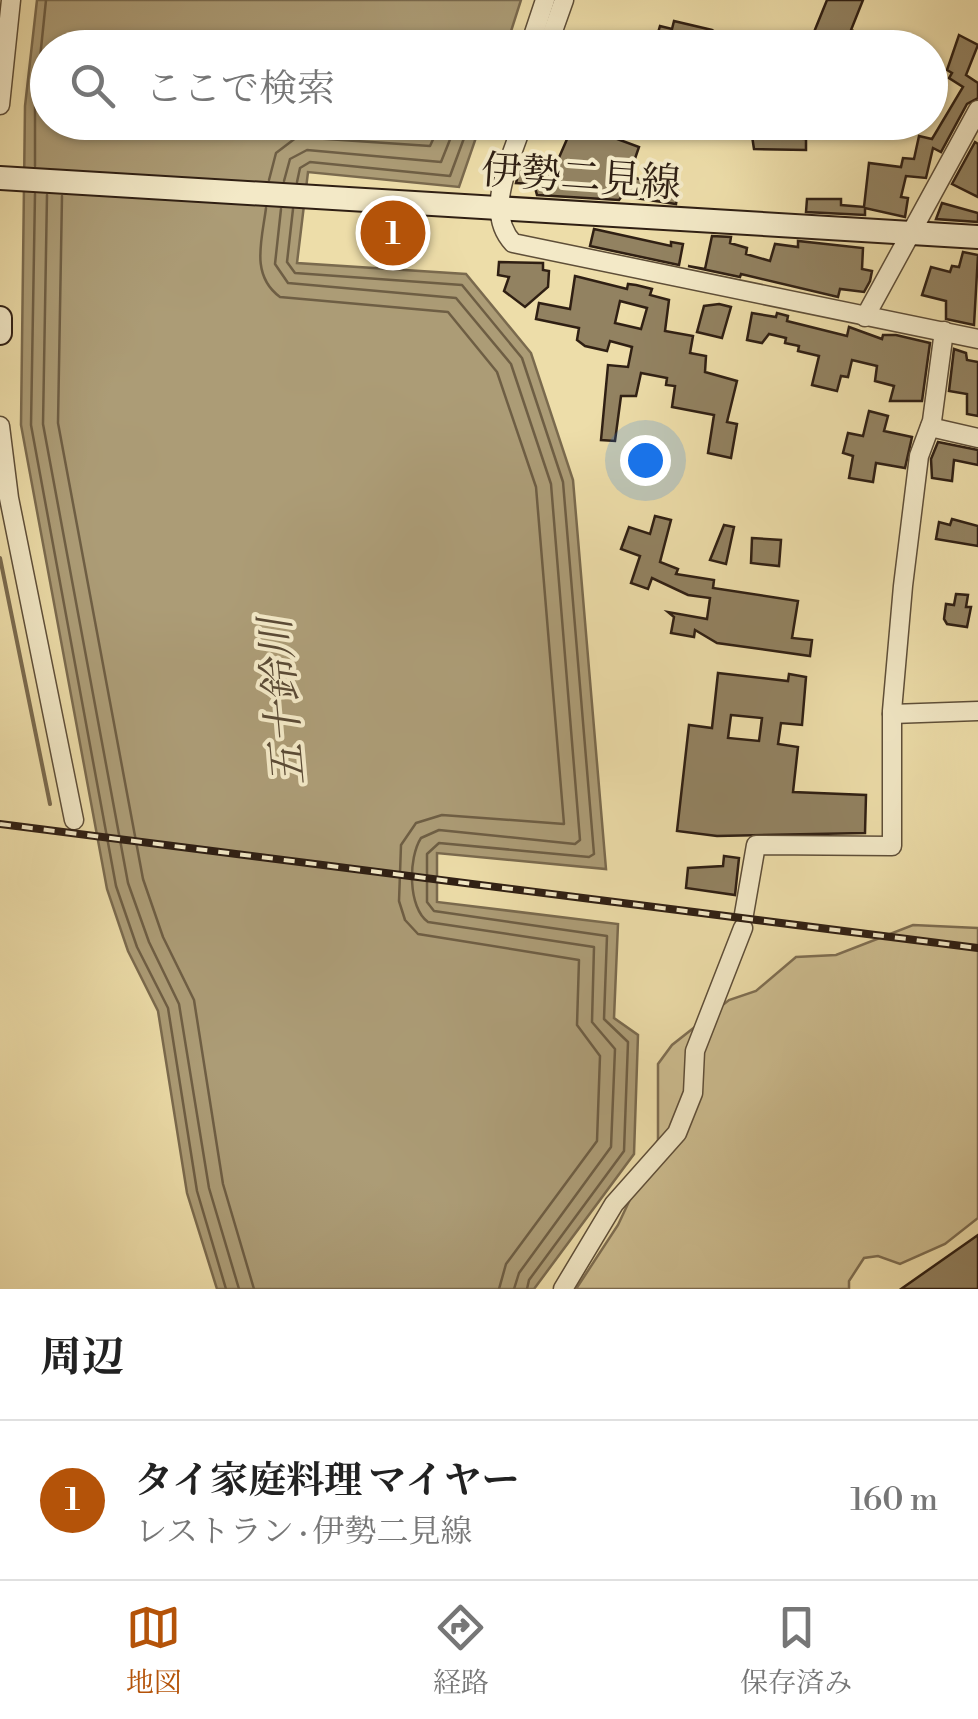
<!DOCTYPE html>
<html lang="ja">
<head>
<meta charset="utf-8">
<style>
	:root { --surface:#fff; --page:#f2f2f2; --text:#222; --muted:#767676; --line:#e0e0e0; --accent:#b45309 }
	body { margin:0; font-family:"Libre Bodoni","Noto Serif JP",serif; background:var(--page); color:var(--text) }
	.you { position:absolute; left:645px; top:460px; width:35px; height:35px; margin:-25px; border:8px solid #fff; border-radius:50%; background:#1a73e8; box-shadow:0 0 0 15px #1a73e833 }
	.badge { display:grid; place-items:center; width:65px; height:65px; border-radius:50%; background:var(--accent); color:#fff; font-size:32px; font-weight:700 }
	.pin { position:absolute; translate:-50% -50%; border:5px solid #fff; box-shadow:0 2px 10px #0006 }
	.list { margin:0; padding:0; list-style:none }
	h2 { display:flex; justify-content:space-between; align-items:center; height:130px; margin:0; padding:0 40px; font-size:42px }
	h2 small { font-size:32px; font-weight:400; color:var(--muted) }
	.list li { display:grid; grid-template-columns:65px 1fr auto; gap:30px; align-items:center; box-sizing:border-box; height:160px; padding:0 40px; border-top:2px solid var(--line) }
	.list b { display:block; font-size:38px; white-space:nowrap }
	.list p { margin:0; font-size:32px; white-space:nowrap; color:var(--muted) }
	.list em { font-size:32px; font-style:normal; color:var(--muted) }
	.icon { flex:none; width:55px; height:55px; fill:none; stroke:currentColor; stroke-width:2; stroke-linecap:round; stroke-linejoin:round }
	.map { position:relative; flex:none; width:978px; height:1289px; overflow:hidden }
	.search { position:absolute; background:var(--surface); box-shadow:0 2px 8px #0004; left:30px; right:30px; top:30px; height:110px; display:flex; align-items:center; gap:25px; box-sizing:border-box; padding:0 35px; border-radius:55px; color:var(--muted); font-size:38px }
	.sheet { height:290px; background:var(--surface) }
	nav { display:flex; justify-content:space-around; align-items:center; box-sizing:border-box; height:140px; border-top:2px solid var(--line); background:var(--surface); font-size:28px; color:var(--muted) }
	nav a { display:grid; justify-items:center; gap:5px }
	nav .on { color:var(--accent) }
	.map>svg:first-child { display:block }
</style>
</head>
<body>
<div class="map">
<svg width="978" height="1289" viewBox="0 0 978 1289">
	<rect width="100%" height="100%" fill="#eddda9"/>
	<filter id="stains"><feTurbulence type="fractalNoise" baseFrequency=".002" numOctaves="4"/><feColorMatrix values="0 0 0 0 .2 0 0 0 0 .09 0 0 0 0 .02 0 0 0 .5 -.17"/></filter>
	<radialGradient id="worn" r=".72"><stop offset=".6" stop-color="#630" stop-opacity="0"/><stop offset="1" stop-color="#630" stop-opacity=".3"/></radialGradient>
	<path fill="#cdbd90" stroke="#7e6e52" stroke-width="2.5" d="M913,925l65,3v290l-33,26 -45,20 -22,-8 -14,2 -15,23v8h-273l42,-64 40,-85v-76l14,-19 57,-45 27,-9 40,-34 40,-2z"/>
	<path fill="#ac9c76" stroke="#7a6a4e" stroke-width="2.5" d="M37,0h484l-15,47 -458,1v74l433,1 -22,64 -151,-15 -11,91 169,11 65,79 42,127 33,389 -169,-16v49l181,22 -4,94 24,17 -4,119 -100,135h-317l-30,-96 -29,-182 -30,-60 -21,-62 -86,-464 4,-319z"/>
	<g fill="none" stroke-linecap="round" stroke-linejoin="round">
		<g stroke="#6e5e44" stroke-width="2.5">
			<path d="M35,166v-59l11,-107"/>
			<path d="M269,180l7,-27 21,-16 133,9 11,-24"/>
			<path d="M284,181l6,-22 17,-9 134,12 16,-40"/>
			<path d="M297,182l3,-14 10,-6 140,14 20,-54"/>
			<path d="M35,194l-4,231 85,461 21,61 31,61 29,183 29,98"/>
			<path d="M47,195l-4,229 85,459 21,59 30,62 30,184 30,101"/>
			<path d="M62,196l-4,227 85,456 20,58 31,63 29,184 31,105"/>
			<path d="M266,208c-4,32 -16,67 14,89l168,15 49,60 39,115 28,337 -122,-9 -26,8 -15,22 -2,56 6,19 13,14 161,26 -2,65 23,31 -3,85 -91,123 -7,25"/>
			<path d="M281,209l-6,55 13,19 168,15 55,66 40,120 29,356 -5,4 -136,-14 -18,8c-13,20 -13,70 7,84l166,25 -2,75 23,27 -4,98 -92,126 -5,16"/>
			<path d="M293,209l-6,53 8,11 167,12 60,73 41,124 31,372 -5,3 -150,-14 -12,11v48l7,9 173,25 -3,83 24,23 -4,109 -95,129 -2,9"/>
		</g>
		<path stroke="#7a6a4e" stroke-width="4" d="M0,558l50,246"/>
	</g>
	<g fill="#928261" stroke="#2f1f13" stroke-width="2.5" fill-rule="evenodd">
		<path d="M827,0h36l-12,30 41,18h-46l-34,-11z"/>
		<path d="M674,21l38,9 6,4 -3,12 -31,-8 -3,9 -24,-11 3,-10 12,3z"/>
		<path d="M959,35l19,10 -12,30 12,8v15l-11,6 -26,48 -8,-4 -7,30 -20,-2 -5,21 7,1 -3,19 -40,-9v7l-59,-3 1,-13h34v6l23,2 5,-44 32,4 2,-9 11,1 5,-23 13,3 31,-52 -14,-9 3,-5 -5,-3z"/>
		<path d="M574,123l65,24 -10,29 49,15 -2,13 -54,-8 -3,4 -82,-5 -3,-11 -18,-1 3,-11 35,-3z"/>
		<path d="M752,136l54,3v11l-52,-1z"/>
		<path d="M975,142l3,2v53l-26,-13z"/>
		<path d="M942,203l36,10v9l-42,-3z"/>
		<path d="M594,229l77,17v-4l12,2 -4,21 -89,-19z"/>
		<path d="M712,236l19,1 -1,6 17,5 -1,6 24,7 5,-17 23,3v-6l65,7 -1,21 10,2 -2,10 -6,11 -24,-3 -2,8 -97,-23 -1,3 -52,-11 17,3z"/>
		<path d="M963,252l15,3 -4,70 -28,-6v-18l-24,-6 9,-28 19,5 2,-6 7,1z"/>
		<path d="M499,262l44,1v7l6,1 -1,16 -23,20 -21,-16 5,-14 -11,-2z"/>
		<path d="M575,276l52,13 1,-5 8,1 16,4 -2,6 19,5 -4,31 28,5 -3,17 16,3 -1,16 32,9 -10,41 10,2 -6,34 -23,-5 6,-38 -42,-8 3,-21 -9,-1 1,-7 -26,-5 -5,23h-15l-6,45 -14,-1 7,-75 20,2 4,-20 -22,-6 -3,10 -22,-5 -8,-6 2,-12 -43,-9 3,-16 31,6zM620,301l27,7 -6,21 -26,-6z"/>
		<path d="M719,304l12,3 -9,31 -25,-6 7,-26z"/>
		<path d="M752,313l24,4 1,-4 11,3 -1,5 60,15 2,-9 33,12 1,-4h13l34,8 -8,58h-32l4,-15 -19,-5 2,-15 -25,-6 -4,17 -7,-1 -4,15 -25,-6 7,-29 -21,-5 1,-5 -14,-3 1,-5 -17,-4 -7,9 -15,-3z"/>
		<path d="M954,349l12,4 1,7 11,2v54l-11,-2v-20l-18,-3z"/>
		<path d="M869,411l19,5 -4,15 28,6 -7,31 -29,-5 -3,19 -24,-4 4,-22 -10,-3 5,-20 15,3z"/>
		<path d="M938,442l40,8v15l-24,-5 -2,21 -20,-3 -1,-19z"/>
		<path d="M655,516l16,4 -11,42 18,7 -2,5 38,6 -1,8 85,13 -6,37 20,2 -2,16 -93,-13 -22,-13 -1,7 -23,-4 3,-16 -6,-5 39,7 3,-21 -22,-3 -36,-17 -4,11 -17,-6 9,-27 -19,-7 8,-22 21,7z"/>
		<path d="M952,519l26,7v20l-42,-7 3,-17 11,3z"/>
		<path d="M724,525l10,2 -8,37 -16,-4z"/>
		<path d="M752,538l29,2 -2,26 -28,-3z"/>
		<path d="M956,594l12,1 -2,12h5l-4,20 -20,-3 -3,-5 2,-15 8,1z"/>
		<path d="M718,673l70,8 1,-7 17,3 -4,48 -21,-2 -3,21 20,3 -5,45 73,3 -1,38 -148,3 -40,-5 12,-106 23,3zM731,715l31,3 -3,23 -31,-3z"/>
		<path d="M724,856l15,2 -4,37 -49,-7 2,-20 35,-2z"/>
		<path d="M978,1235v54h-77z"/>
	</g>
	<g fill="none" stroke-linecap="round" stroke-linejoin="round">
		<g stroke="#5e4e38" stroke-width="21">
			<g id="street">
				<path d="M529,48l16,-48"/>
				<path d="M547,48l17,-48"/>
				<path d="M0,105l11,-105"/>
				<path d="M523,122c-12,38 -40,89 -10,121l465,96"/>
				<path d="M865,317l113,-207"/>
				<path d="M0,426l9,72 65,322"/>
				<path d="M930,427l48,11"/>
				<path d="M892,714l86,-3"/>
				<path d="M744,914l12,-69 136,1v-135l11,-125 16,-130 13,-35 12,-90"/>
				<path d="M563,1289l51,-85 63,-71 16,-40 2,-42 48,-123"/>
			</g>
		</g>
		<g stroke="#2f1f13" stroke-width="26">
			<g id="secondary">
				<path d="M0,178l978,59"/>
				<path d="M0,318v15"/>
			</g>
		</g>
		<use href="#street" stroke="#f3e9c7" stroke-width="18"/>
		<use href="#secondary" stroke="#f3e9c7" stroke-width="22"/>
		<g stroke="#2f1f13" stroke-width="8">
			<path id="rail" d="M0,824l978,124"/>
		</g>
		<use href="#rail" stroke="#f3e9c7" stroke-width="4" stroke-dasharray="11" stroke-linecap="butt"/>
	</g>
	<g text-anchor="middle" stroke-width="8" stroke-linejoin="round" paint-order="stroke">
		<g font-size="40" fill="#2f1f13" stroke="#f3e9c7">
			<text transform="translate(581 176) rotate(4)" y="14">伊勢二見線</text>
		</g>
		<g font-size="42" font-style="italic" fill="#5b4b36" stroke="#f3e9c7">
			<text transform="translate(281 702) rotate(-95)" y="15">五十鈴川</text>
		</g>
	</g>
	<rect width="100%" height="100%" filter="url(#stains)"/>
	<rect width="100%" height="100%" fill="url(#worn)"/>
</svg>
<div class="you"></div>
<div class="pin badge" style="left:393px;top:233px">1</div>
<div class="search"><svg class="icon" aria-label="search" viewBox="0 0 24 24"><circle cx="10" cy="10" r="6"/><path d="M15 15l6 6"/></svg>ここで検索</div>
</div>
<section class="sheet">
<h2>周辺<small></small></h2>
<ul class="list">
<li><span class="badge">1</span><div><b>タイ家庭料理 マイヤー</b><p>レストラン · 伊勢二見線</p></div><em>160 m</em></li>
</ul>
</section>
<nav>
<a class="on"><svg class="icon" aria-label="map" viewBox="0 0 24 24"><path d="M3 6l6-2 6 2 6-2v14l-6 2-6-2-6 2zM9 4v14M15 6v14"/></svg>地図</a>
<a><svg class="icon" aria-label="directions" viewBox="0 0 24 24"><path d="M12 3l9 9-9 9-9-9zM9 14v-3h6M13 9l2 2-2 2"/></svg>経路</a>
<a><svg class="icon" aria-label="saved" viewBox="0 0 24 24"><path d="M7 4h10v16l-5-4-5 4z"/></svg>保存済み</a>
</nav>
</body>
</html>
